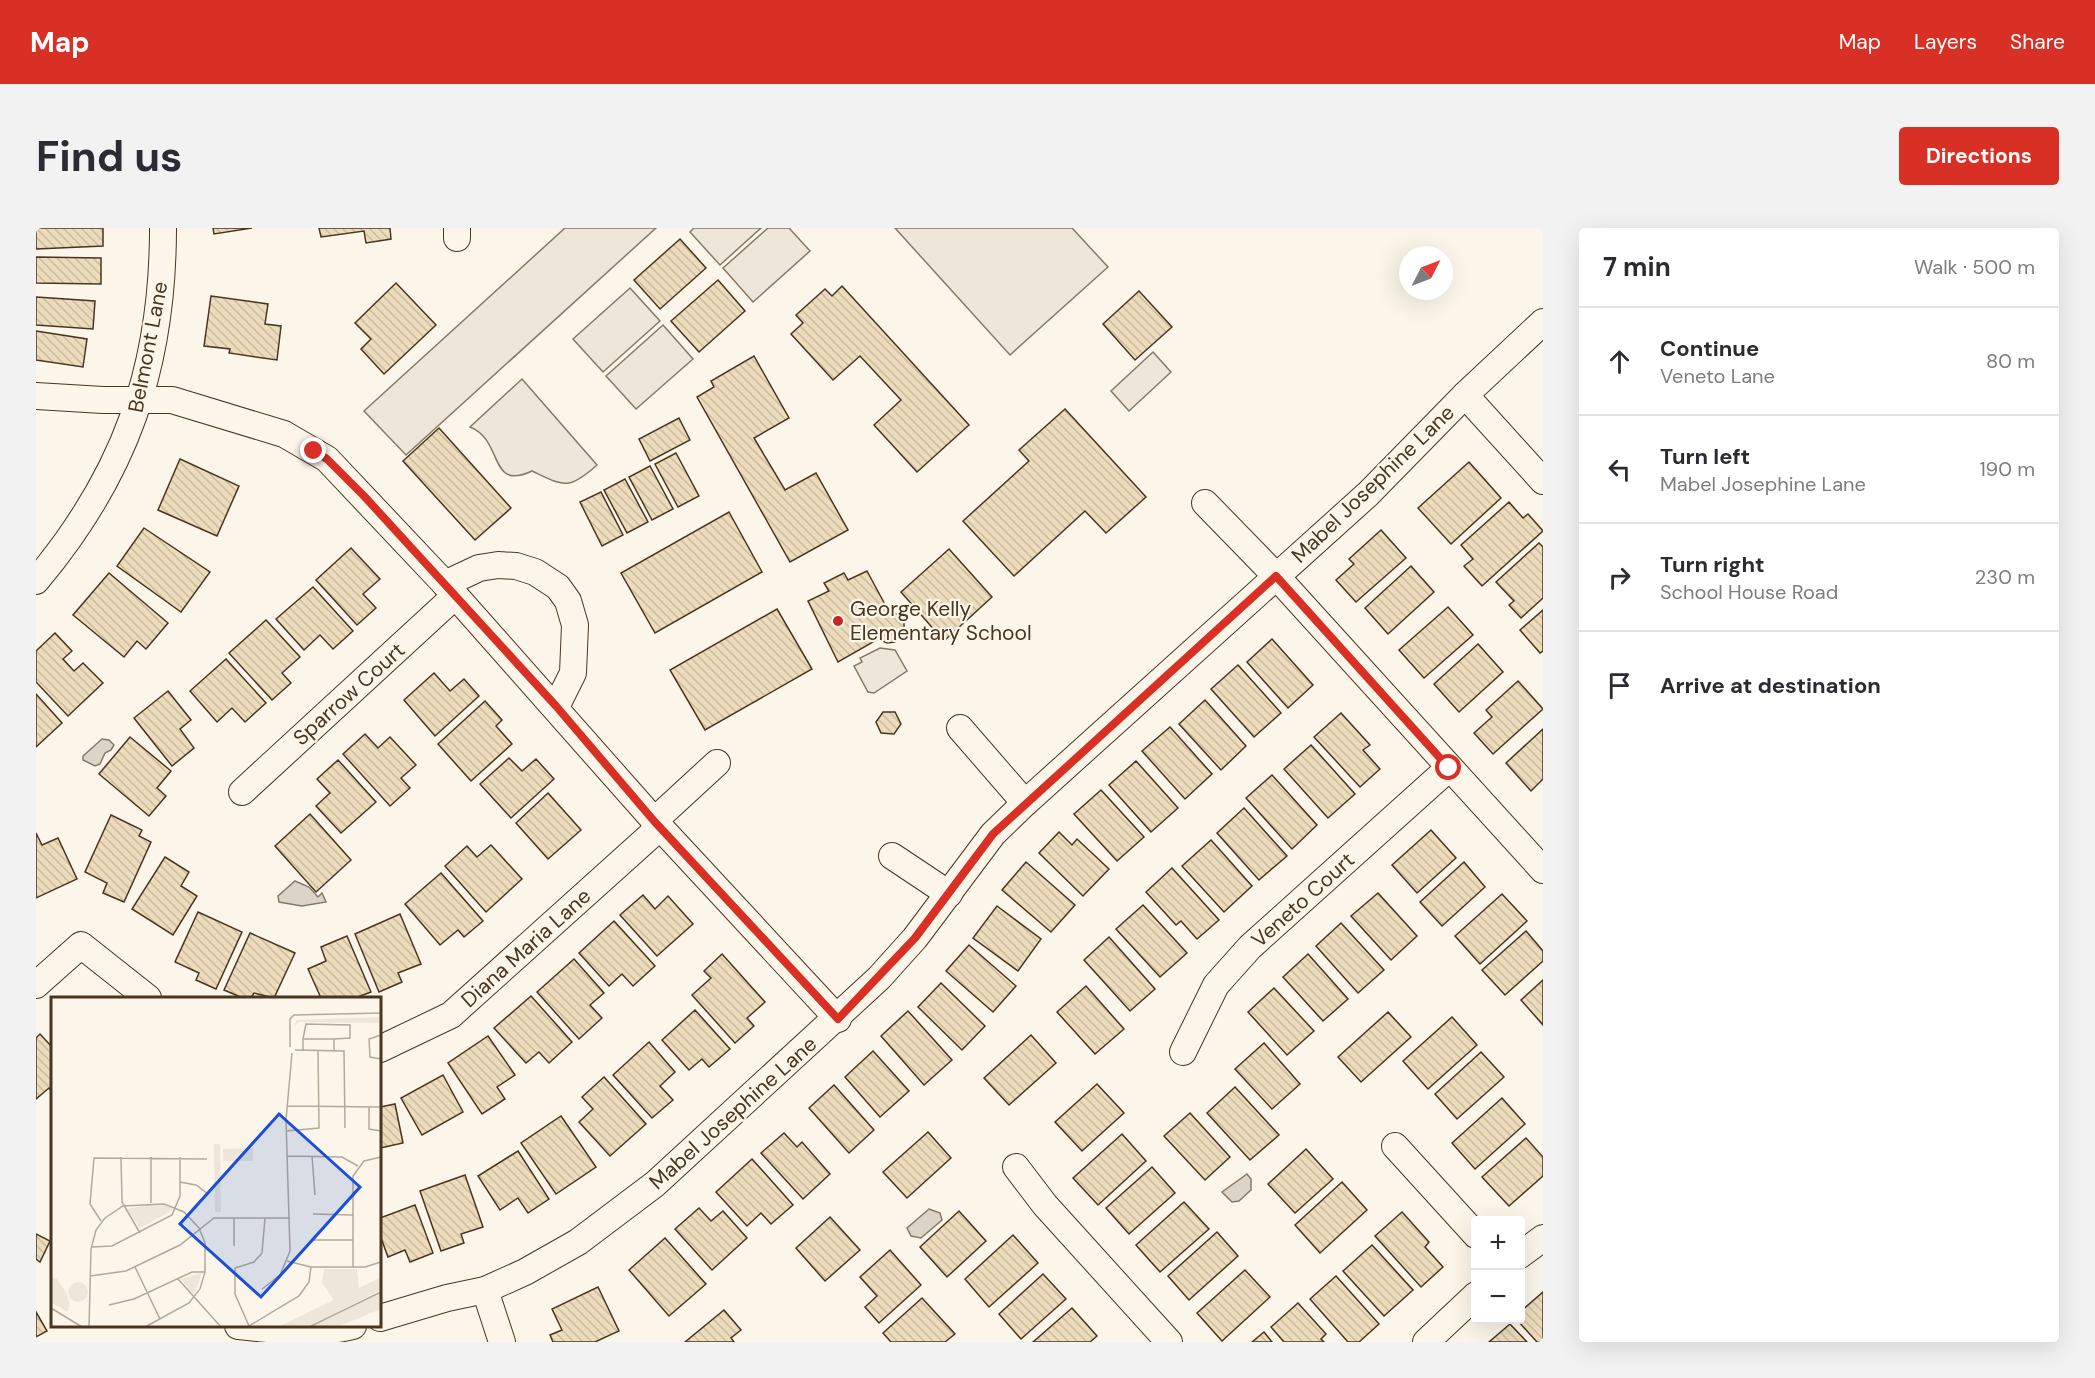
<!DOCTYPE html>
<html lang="en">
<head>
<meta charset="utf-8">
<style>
	:root { --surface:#fff; --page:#f2f2f3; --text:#2b2b33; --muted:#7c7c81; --line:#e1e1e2; --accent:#d93025 }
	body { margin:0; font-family:"DM Sans",sans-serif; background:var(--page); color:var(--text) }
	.controls { position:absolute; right:18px; bottom:18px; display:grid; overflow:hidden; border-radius:6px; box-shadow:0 6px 24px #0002 }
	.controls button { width:54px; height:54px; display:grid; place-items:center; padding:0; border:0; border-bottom:2px solid var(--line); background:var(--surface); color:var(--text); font:30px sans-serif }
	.compass { position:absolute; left:1363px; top:18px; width:54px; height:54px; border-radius:50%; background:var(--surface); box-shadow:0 6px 24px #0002; rotate:48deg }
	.stop { position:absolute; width:18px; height:18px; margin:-14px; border:4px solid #d93025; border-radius:50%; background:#fff }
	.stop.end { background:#d93025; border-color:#fff; box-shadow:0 2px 6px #0008 }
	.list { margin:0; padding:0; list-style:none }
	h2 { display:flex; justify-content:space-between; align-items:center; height:78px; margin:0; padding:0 24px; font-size:26px }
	h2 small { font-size:20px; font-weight:400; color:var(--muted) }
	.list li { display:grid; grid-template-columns:39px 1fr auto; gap:18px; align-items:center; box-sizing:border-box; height:108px; padding:0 24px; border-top:2px solid var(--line) }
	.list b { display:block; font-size:22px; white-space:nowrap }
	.list p { margin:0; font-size:20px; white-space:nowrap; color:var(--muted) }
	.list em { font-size:20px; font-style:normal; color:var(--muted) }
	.icon { flex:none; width:33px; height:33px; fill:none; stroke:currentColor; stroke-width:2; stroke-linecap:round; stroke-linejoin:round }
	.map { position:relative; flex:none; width:1507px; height:1114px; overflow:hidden; border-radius:6px }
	header { display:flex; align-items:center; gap:36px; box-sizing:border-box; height:84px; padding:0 30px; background:var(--accent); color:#fff }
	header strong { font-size:28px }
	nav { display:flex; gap:33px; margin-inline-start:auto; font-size:21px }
	.intro { display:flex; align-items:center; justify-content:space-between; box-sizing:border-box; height:144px; padding:0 36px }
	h1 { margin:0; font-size:42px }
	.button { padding:15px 27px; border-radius:6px; background:var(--accent); color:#fff; font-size:21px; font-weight:700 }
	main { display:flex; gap:36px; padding:0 36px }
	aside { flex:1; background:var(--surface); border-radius:6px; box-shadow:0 6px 24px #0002 }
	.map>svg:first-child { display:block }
</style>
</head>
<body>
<header>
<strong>Map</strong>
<nav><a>Map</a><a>Layers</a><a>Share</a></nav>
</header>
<div class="intro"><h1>Find us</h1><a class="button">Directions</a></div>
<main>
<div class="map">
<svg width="1507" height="1114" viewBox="0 0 1507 1114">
	<defs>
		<pattern id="building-back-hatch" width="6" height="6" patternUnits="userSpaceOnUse" patternTransform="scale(1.5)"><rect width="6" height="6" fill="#ecdcbc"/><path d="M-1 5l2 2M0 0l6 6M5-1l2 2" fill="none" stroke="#ccbda1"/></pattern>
	</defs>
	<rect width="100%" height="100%" fill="#fbf6e9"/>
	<g fill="#ede6d9" stroke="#887966" stroke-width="1.5">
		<path d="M529,0h91l-250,227 -42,-44z"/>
		<path d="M658,0h67l-41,37 -30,-33z"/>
		<path d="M732,0h21l21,23 -57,51 -30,-34z"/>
		<path d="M859,0h177l36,39 -98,88z"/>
		<path d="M594,60l30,33 -57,51 -30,-33z"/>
		<path d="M627,97l30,34 -57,50 -30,-33z"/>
		<path d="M1117,124l18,20 -42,39 -18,-20z"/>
		<path d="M486,151l75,86c-29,26 -33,21 -65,6 -44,21 -28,-31 -62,-44z"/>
		<path d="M844,420l15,2 12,21 -33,22 -6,-1 -14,-26 8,-4 -2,-4z"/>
	</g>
	<g fill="#dcd4c6" stroke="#887966" stroke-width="1.5">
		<path d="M66,511l7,1 5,5 -3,5 -6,3 -5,11 -5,2 -12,-6v-4z"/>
		<path d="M259,653l14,6 9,10 4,-4 4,9 -24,4 -23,-4 -1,-6z"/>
		<path d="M1211,946l4,5v11l-12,11 -7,1 -10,-10z"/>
		<path d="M893,981l11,4 2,7 -21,18 -10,-2 -4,-8z"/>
	</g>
	<g fill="url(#building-back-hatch)" stroke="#4a3520" stroke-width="1.5">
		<path d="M0,0h67v18l-67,3z"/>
		<path d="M177,0h39l-38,6z"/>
		<path d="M283,0h71l1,11 -25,4 -2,-12 -43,6z"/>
		<path d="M644,11l26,29 -46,41 -26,-29z"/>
		<path d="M0,29l65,1v26l-65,-1z"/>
		<path d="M682,52l27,31 -46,41 -28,-31z"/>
		<path d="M360,55l40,42 -52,49 -23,-25 10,-10 -16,-16z"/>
		<path d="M806,58l127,139 -52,47 -43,-47 27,-25 -41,-44 -27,24 -42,-46 12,-11 -7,-8 29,-26 7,7z"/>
		<path d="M1103,63l33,36 -37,33 -32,-36z"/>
		<path d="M175,68l57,8 -3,20 16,2 -4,34 -48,-7 1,-4 -26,-3z"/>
		<path d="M0,69l59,4 -2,28 -57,-4z"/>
		<path d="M0,103l51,8 -4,28 -47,-7z"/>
		<path d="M718,128l35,62 -35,20 31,52 31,-17 32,57 -58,32 -93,-165 17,-10 -3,-6z"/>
		<path d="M1029,181l81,88 -40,36 -21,-22 -71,65 -51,-55 66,-60 -10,-11z"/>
		<path d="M643,190l11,22 -40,21 -11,-22z"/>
		<path d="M403,200l72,80 -36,32 -72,-79z"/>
		<path d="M640,225l23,43 -21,11 -23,-43z"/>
		<path d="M144,231l59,27 -22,50 -59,-26z"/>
		<path d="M1433,234l32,36 -50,46 -33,-36z"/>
		<path d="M614,238l23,43 -21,11 -23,-43z"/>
		<path d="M589,251l23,43 -21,11 -23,-43z"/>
		<path d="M565,264l22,43 -21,11 -22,-44z"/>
		<path d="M1473,274l14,16 5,-4 15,17 -61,55 -18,-20 9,-7 -12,-14z"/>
		<path d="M693,284l33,60 -107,61 -34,-60z"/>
		<path d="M108,300l66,44 -29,40 -64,-46z"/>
		<path d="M1345,302l25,28 -50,44 -20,-22 18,-16 -5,-5z"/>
		<path d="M1503,315l4,4v51l-22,20 -12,-13 5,-4 -18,-19z"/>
		<path d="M315,320l29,31 -17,15 13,14 -19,17 -41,-45z"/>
		<path d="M913,321l43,48 -48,44 -43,-49z"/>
		<path d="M1375,338l23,26 -46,42 -23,-26z"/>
		<path d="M831,343l21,39 13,6 3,7v7l-9,12 -8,1 -9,-4 -40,23 -30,-61 21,-10 -5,-8 20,-10 4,7z"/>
		<path d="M73,345l59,50 -22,26 -9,-8 -13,16 -51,-42z"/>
		<path d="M277,359l40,44 -20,18 -13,-14 -16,15 -28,-31z"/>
		<path d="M1412,379l25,28 -49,43 -25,-28z"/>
		<path d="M741,381l35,60 -107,61 -35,-60z"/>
		<path d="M1507,382v41l-3,2 -20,-23z"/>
		<path d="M230,392l34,37 -18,16 9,10 -19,17 -43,-47z"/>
		<path d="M19,405l17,18 -9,8 11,12 9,-8 20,20 -35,33 -32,-34v-31z"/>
		<path d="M1236,411l41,46 -25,23 -41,-46z"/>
		<path d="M1442,416l25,28 -44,40 -25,-28z"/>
		<path d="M190,431l40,44 -21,19 -13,-14 -15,14 -27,-31z"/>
		<path d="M1202,437l43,48 -27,24 -43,-48z"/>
		<path d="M398,445l16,18 14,-12 15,17 -44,40 -31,-36z"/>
		<path d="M1482,453l25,28 -50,45 -19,-21 18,-16 -6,-7z"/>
		<path d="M132,463l23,29 -11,9 14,19 -22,18 -38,-48z"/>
		<path d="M0,466l26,29 -26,24z"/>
		<path d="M1169,472l41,46 -25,24 -42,-46z"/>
		<path d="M449,473l17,19 -6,6 16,18 -41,37 -33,-37z"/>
		<path d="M847,484h12l6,12 -7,10 -13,-1 -5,-11z"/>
		<path d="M1305,485l29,32 -7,5 17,19 -20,18 -46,-50z"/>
		<path d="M1134,499l42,47 -27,25 -43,-48z"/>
		<path d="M1507,501v50l-12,12 -25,-28z"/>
		<path d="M329,506l13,14 12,-11 26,28 -15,13 9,10 -20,18 -47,-52z"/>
		<path d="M94,509l41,34 -14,17 9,8 -17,20 -50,-42z"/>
		<path d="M1275,517l44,49 -27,24 -44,-49z"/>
		<path d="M473,530l13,13 14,-12 18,20 -43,39 -31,-34z"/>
		<path d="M302,532l38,42 -35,31 -25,-27 14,-13 -13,-14z"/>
		<path d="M1100,533l42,47 -27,24 -42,-47z"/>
		<path d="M1236,547l45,50 -25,24 -46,-51z"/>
		<path d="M1065,562l43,47 -27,24 -43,-47z"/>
		<path d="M512,565l33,37 -33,29 -32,-36z"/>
		<path d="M1208,580l43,48 -28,24 -42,-47z"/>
		<path d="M274,586l41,46 -35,32 -41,-46z"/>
		<path d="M75,587l31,15 -3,6 12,6 -27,60 -21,-9 4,-10 -22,-11z"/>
		<path d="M1395,602l25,28 -39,35 -25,-28z"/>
		<path d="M1023,604l13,13 5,-6 32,30 -26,27 -44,-43z"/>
		<path d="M0,605l6,12 16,-7 19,41 -41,19z"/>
		<path d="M1175,612l41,46 -28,26 -42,-46z"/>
		<path d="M455,617l31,34 -36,33 -41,-46 22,-20 10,11z"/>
		<path d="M129,629l24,15 -8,14 16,10 -24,39 -41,-26z"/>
		<path d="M990,634l49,43 -24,27 -49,-42z"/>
		<path d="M1428,634l21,25 -43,39 -22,-24z"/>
		<path d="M1136,640l47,52 -22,19 -16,-18 -5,4 -30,-33z"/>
		<path d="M405,645l42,48 -19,16 -6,-7 -18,15 -35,-41z"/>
		<path d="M1342,665l39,43 -26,24 -40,-44z"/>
		<path d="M1466,666l25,27 -47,43 -25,-28z"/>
		<path d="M607,667l12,14 13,-13 25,28 -36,32 -37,-41z"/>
		<path d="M1107,677l44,48 -27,24 -44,-48z"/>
		<path d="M961,678l44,33 -23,32 -45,-33z"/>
		<path d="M162,684l44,20 -26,57 -20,-9 3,-7 -24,-11z"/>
		<path d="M364,686l21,50 -23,9 4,9 -23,10 -24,-58z"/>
		<path d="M578,693l41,45 -22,20 -11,-12 -13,12 -30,-33z"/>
		<path d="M1305,695l43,47 -26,23 -42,-47z"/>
		<path d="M1490,703l17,20v10l-38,34 -23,-25z"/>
		<path d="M214,705l45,20 -21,45 -20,-5 -3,5h-8l-19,-8z"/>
		<path d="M311,708l24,56 -16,6h-34l-13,-29 18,-8 -5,-14z"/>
		<path d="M1073,709l46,52 -25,22 -46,-51z"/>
		<path d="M933,717l47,41 -23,26 -47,-41z"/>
		<path d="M686,726l43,48 -18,16 7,8 -19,17 -43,-48 19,-17 -7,-7z"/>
		<path d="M1272,726l40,45 -25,22 -40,-44z"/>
		<path d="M538,731l30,34 -14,12 12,13 -23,21 -42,-47z"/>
		<path d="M1507,752v45l-22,-25z"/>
		<path d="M905,755l44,43 -23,24 -44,-43z"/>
		<path d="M1050,758l38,43 -29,25 -38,-42z"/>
		<path d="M1238,760l40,43 -27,24 -39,-43z"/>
		<path d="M495,768l41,46 -23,21 -10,-11 -13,11 -32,-35z"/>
		<path d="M659,782l35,39 -21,18 -7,-8 -13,11 -27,-30z"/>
		<path d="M872,783l44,49 -28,25 -43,-49z"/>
		<path d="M1352,784l23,25 -50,45 -23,-25z"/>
		<path d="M1416,789l25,28 -49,44 -25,-28z"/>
		<path d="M4,806l12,13v45l-3,-4 -13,11v-61z"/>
		<path d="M995,807l25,28 -47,42 -25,-27z"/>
		<path d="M452,808l27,39 -18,12 8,12 -23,15 -34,-51z"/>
		<path d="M613,814l26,30 -15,14 13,14 -21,18 -39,-43z"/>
		<path d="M1228,815l36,41 -28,25 -37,-40z"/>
		<path d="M837,823l36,40 -29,26 -35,-40z"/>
		<path d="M1445,824l23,25 -47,42 -22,-25z"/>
		<path d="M407,847l20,37 -41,23 -21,-37z"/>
		<path d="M568,849l42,47 -36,32 -31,-34 14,-13 -11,-12z"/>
		<path d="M1061,856l27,29 -42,38 -27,-29z"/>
		<path d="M798,857l40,45 -25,23 -40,-45z"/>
		<path d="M1199,859l44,48 -29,25 -43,-47z"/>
		<path d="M1466,870l23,26 -50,45 -23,-26z"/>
		<path d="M359,876l8,39 -23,5v-41z"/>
		<path d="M1154,885l40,44 -25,23 -41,-44z"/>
		<path d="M525,888l35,51 -40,27 -35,-51z"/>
		<path d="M892,904l23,26 -44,40 -24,-26z"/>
		<path d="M748,905l13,14 5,-5 28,32 -27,25 -42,-46z"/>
		<path d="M1086,906l24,27 -48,44 -25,-27z"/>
		<path d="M1490,910l17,19v19l-34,30 -27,-29z"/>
		<path d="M1270,921l27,30 -38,34 -27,-29z"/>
		<path d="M482,923l31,48 -21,14 -10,-15 -18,12 -22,-34z"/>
		<path d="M716,931l41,46 -22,19 -10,-11 -14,13 -31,-34z"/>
		<path d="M1116,939l23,26 -46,41 -23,-26z"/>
		<path d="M429,947l18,52 -22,7 3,9 -23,8 -21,-60z"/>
		<path d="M1306,954l25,28 -47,43 -25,-28z"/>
		<path d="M1148,974l25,27 -49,43 -24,-27z"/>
		<path d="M379,977l18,48 -23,9 -5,-12 -17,7 -8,-22v-17z"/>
		<path d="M663,980l12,13 12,-10 24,27 -35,32 -37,-41z"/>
		<path d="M923,983l27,30 -39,36 -27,-30z"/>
		<path d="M1366,984l27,30 -4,5 18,20 -22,20 -46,-51z"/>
		<path d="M794,989l30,33 -35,31 -29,-33z"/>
		<path d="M1181,1004l21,24 -49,44 -21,-24z"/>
		<path d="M0,1006l14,7 -10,21 -4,-3z"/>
		<path d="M977,1007l25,28 -49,44 -24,-28z"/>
		<path d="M629,1010l41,46 -37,32 -40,-46z"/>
		<path d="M1336,1017l41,45 -29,26 -41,-45z"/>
		<path d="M854,1022l31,35 -42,38 -14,-16 12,-11 -17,-19z"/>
		<path d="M1209,1042l25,27 -48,44 -25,-28z"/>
		<path d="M1007,1046l23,25 -45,40 -22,-25z"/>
		<path d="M1300,1048l43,48 -20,18h-11l-38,-43z"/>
		<path d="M562,1059l21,44 -24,11h-42l-3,-7 12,-5 -10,-21z"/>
		<path d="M1507,1064v50h-6l-20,-22h3v-8z"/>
		<path d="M886,1070l33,36 -10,8h-54l-8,-9z"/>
		<path d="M1262,1075l28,31 -5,5 3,3h-40l-13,-15z"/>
		<path d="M1036,1080l25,28 -7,6h-57z"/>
		<path d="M688,1082l17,20 -10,8 3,4h-49z"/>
		<path d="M0,1084l11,19 -11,6z"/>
		<path d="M1474,1096l17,18h-38z"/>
		<path d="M1228,1104l8,10h-20z"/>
	</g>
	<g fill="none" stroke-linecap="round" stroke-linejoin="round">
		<g stroke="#4a3520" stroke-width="28">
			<g id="minor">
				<path d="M421,0v10"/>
				<path d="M1429,167l78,86"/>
				<path d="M0,168l67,4h69l112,34 43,25 118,125 215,243 178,192"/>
				<path d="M1169,275l71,73 267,294"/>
				<path d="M0,353c90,-107 127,-214 127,-353"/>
				<path d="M409,356l34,-16 19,-3 18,1 19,6 23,15 10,14 7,24 -2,48 -17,34"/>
				<path d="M924,500l65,75"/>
				<path d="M206,564l213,-196"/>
				<path d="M618,593l63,-58"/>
				<path d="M856,628l57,38"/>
				<path d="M0,757l45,-40 67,53"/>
				<path d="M344,821l71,-34 209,-188"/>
				<path d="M1147,824l33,-67 34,-38 199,-179"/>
				<path d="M1359,918l81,89"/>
				<path d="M980,939l29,38 124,137"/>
				<path d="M1484,1027l23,-17"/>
				<path d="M449,1062l17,52"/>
				<path d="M344,1090l67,-20 38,-8 40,-18 53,-30 77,-58 224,-206 36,-40 78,-104 32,-31 343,-309 97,-99 78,-73"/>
				<path d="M202,1098c36,4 80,9 115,0"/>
				<path d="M1390,1114l50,-47"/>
			</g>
		</g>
		<use href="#minor" stroke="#fbf6e9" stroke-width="26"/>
	</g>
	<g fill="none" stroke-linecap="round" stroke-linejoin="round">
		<path stroke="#d93025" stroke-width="8" d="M278,223l13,8 37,37 192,210 98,115 184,198 77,-81 78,-104 283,-258 173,192"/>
	</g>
	<circle fill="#c62828" stroke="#fbf6e9" stroke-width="2" cx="802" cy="393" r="6"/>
	<g text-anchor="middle" stroke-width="4.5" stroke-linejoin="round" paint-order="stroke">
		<g font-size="21" fill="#4a3520" stroke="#fbf6e9">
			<text transform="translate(112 119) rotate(-79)" y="7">Belmont Lane</text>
			<text transform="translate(1337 256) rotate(-44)" y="7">Mabel Josephine Lane</text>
			<text transform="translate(313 466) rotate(-42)" y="7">Sparrow Court</text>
			<text transform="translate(1267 672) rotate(-42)" y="7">Veneto Court</text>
			<text transform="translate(490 720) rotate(-42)" y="7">Diana Maria Lane</text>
			<text transform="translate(697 885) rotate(-42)" y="7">Mabel Josephine Lane</text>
		</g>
		<g font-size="21" fill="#4a3520" stroke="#fbf6e9" text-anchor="start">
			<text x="814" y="388">George Kelly<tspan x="814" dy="24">Elementary School</tspan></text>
		</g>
	</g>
	<g transform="translate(15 769)">
		<rect width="330" height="330" fill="#fbf6e9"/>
		<path d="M330,20v6l-82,-1 -5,4 3,-6zM163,147h6l1,68h-6zM202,151v13h-30v-12zM97,208l19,1 6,4 -33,18 -13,-19zM273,272h33l2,19 22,-11v13l-75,37h-28l56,-27 -12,-17zM151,276l-7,20 -3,1 -11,-15zM0,280l6,2 10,15 3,12 -3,6 -16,-10zM17 295a10 10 0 1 1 20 0a10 10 0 1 1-20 0ZM330,296v16l-44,18h-26z" fill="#ede6d9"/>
		<path fill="none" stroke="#b4a999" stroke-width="1.5" d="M330,38l-12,4 1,18 11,2M252,42l3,-15 44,1v13l-16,1M239,50v-28l4,-4 87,-2M244,53l49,1 1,77M252,54v-12h31v11M236,109l94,1M318,110v22l12,2M235,134l33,-3 -1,-77M236,159l55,1 16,9M261,159l3,39M70,160l1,45 18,31M100,160v46M129,185l16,3 12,9M262,217l40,1M183,221v28M214,221l-3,35 -8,9 -19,6v26l14,32 50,-30 10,-14 2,-15M50,224l-11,-17 4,-46 113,1M262,243h40M40,250l21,-1 60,-31 8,-19v-39M236,264l24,6h54l16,-5M84,270l25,52M302,270v-91l11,-15 17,-4M39,279l36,-5 54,-26 34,-27h76M127,282l43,48M211,292l18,-14 10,-24 -4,-131 6,-67M58,308l25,-6 58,-27h13M0,311l31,19M38,330l2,-78 5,-19 9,-12 18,-12 41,-2 20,8 15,16 6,15v29l-5,17 -11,14 -44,24M258,330l72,-35"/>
		<path fill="#1d4ed8" fill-opacity="0.15" stroke="#1d4ed8" stroke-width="3" d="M228,117l81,73 -99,110 -81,-73z"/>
		<rect width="330" height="330" fill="none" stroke="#4a3520" stroke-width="3"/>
	</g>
</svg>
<div class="controls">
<button>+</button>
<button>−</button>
</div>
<svg class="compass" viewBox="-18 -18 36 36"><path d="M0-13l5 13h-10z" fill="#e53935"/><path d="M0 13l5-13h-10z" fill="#7c7c81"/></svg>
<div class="stop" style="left:1413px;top:540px"></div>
<div class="stop end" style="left:278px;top:223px"></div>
</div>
<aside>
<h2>7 min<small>Walk · 500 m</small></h2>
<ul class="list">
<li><svg class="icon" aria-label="ahead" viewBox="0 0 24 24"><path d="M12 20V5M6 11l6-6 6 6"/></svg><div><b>Continue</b><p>Veneto Lane</p></div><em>80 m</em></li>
<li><svg class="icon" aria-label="left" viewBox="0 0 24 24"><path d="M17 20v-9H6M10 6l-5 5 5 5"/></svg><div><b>Turn left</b><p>Mabel Josephine Lane</p></div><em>190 m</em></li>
<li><svg class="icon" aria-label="right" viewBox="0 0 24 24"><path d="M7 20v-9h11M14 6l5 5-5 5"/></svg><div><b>Turn right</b><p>School House Road</p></div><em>230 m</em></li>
<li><svg class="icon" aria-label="arrive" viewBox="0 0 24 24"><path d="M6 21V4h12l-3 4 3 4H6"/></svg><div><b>Arrive at destination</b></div></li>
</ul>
</aside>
</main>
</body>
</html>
